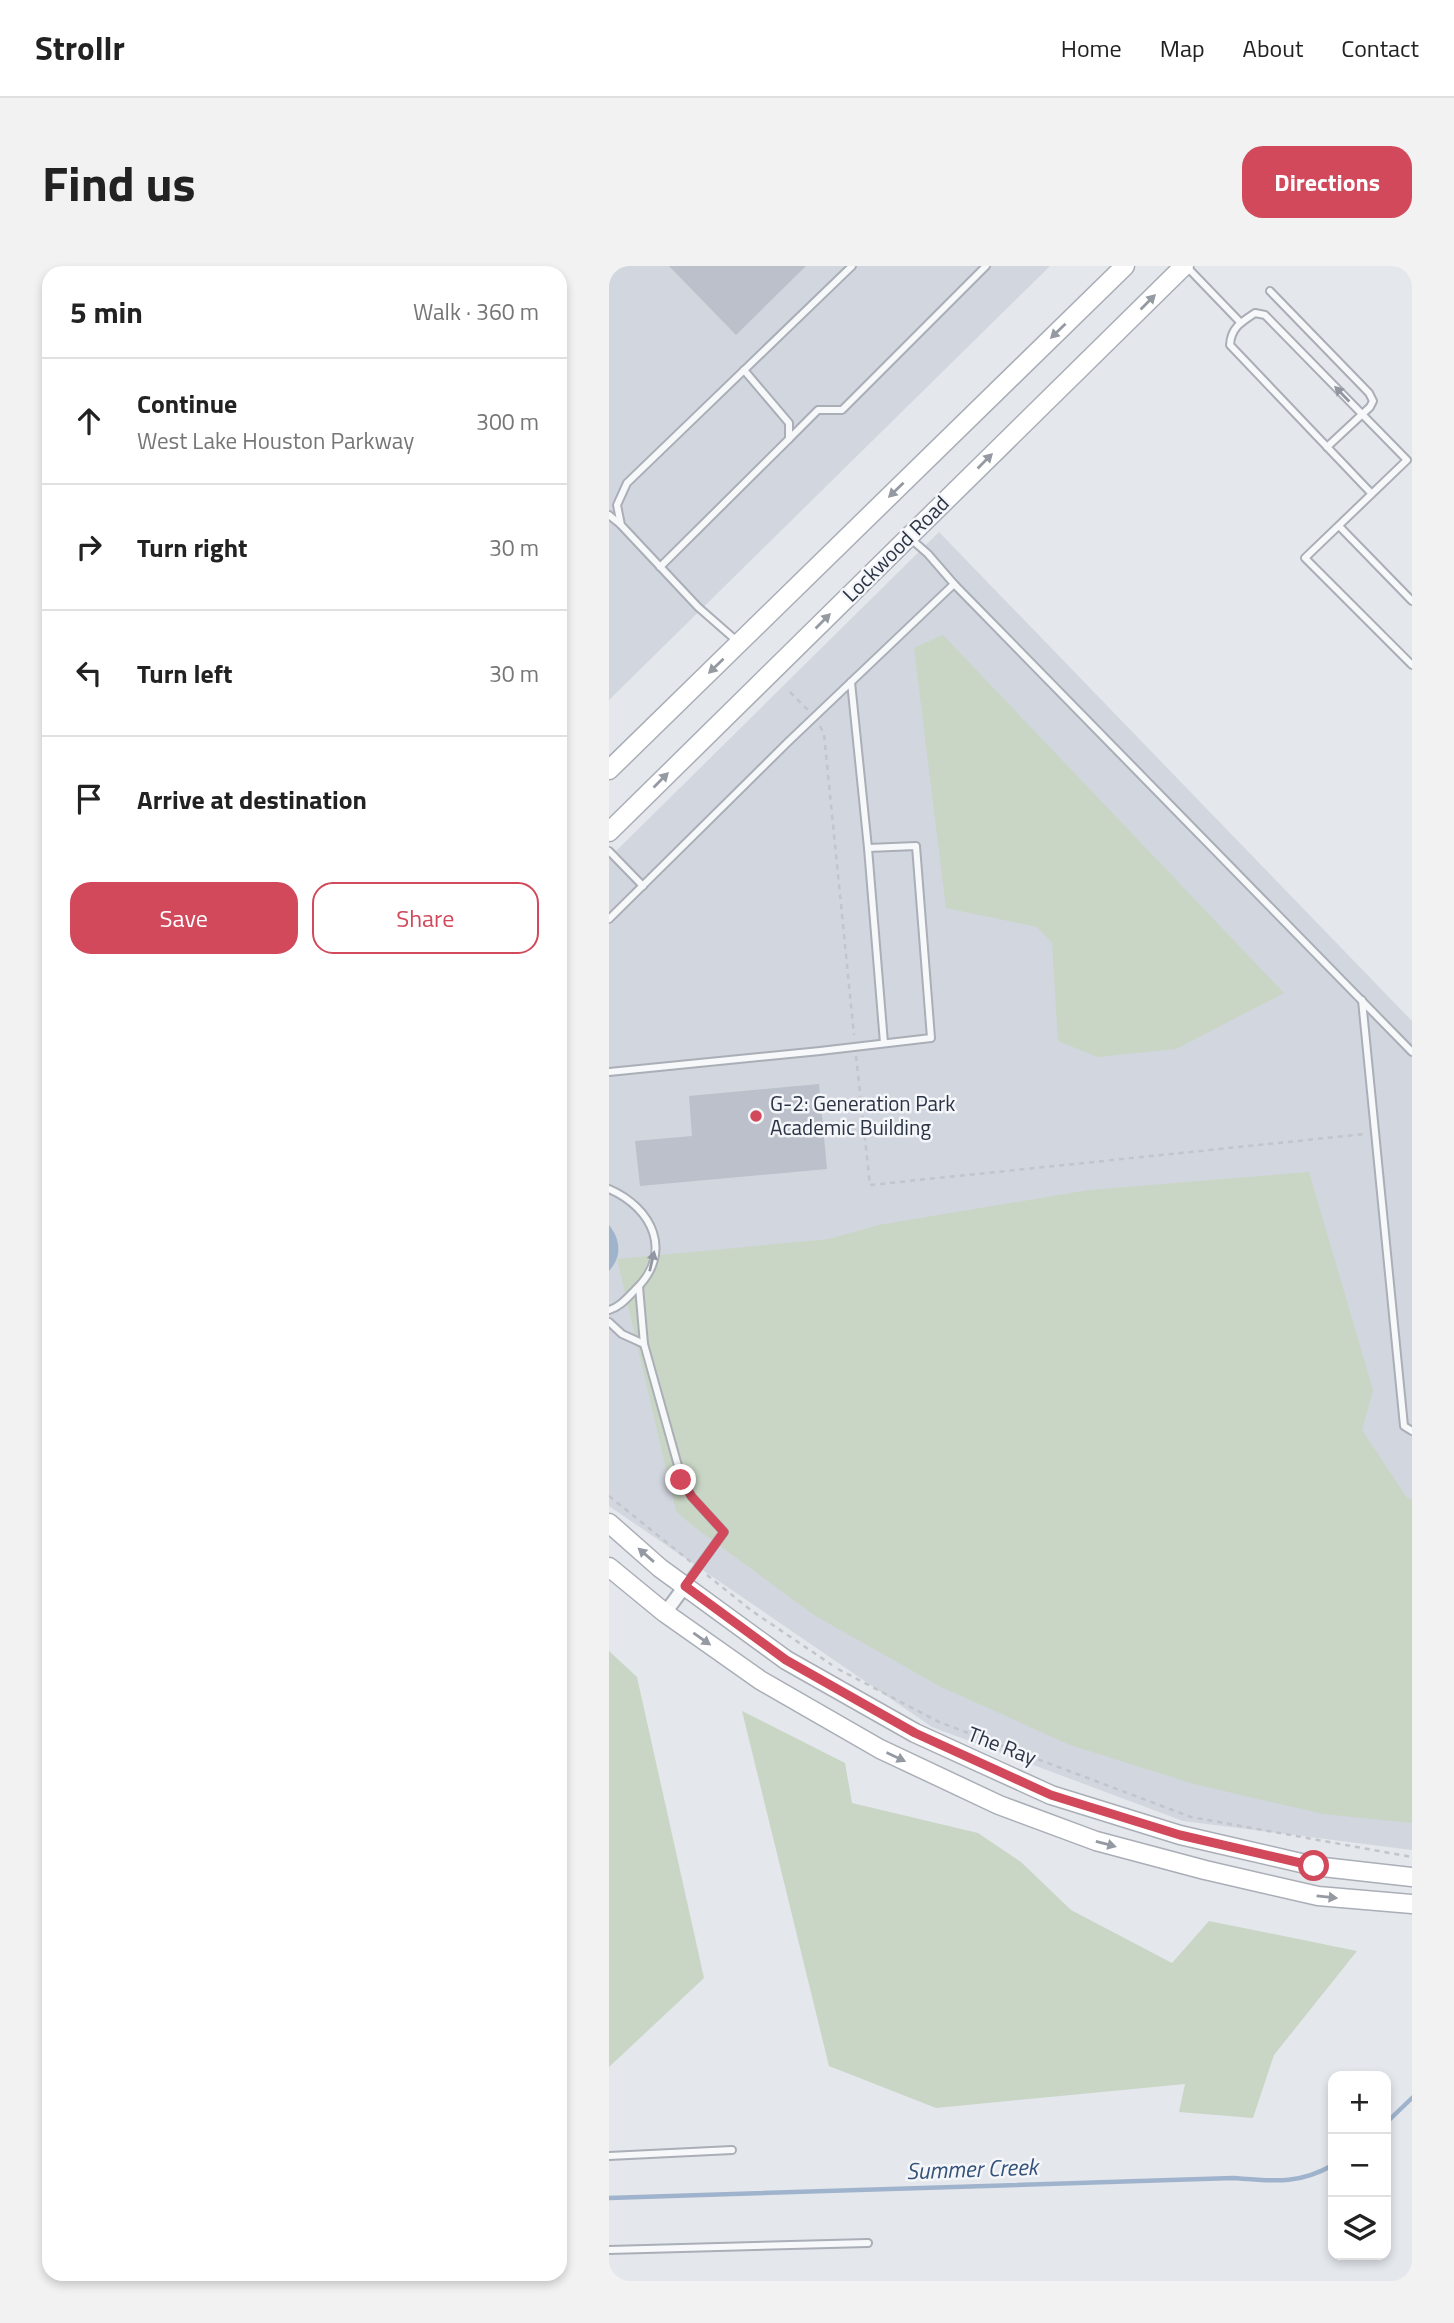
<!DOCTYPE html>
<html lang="en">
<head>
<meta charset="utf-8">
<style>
	:root { --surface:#fff; --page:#f2f2f2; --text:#222; --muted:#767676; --line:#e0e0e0; --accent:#d1495b }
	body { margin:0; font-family:"Titillium Web",sans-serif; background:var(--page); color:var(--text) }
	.controls { position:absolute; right:21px; bottom:21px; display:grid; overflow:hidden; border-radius:14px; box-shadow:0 4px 10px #0003 }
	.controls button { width:63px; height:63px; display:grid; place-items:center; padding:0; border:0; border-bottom:2px solid var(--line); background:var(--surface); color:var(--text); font:35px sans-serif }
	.stop { position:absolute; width:21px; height:21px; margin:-16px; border:5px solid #d1495b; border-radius:50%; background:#fff }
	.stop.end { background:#d1495b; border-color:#fff; box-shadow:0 2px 7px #0008 }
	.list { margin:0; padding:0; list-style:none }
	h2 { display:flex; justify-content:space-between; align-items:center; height:91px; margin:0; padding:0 28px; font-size:30px }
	h2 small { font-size:23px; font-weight:400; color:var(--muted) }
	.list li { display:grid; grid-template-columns:46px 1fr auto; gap:21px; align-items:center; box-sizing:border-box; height:126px; padding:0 28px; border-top:2px solid var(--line) }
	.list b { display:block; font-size:26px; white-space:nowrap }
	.list p { margin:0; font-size:23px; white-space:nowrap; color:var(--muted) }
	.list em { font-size:23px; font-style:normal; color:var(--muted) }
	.actions { display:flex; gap:14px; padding:21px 28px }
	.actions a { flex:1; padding:16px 0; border:2px solid var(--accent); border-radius:21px; text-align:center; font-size:24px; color:var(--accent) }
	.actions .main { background:var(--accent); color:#fff }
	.icon { flex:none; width:38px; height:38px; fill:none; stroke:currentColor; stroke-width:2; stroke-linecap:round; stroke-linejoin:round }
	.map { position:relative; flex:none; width:803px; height:2015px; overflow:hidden; border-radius:21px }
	header { display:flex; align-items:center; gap:42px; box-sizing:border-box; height:98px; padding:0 35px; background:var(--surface); border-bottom:2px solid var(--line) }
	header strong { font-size:33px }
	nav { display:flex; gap:38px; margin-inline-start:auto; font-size:24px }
	.intro { display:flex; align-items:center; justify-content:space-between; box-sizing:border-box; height:168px; padding:0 42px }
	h1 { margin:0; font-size:49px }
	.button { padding:18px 32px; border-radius:21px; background:var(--accent); color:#fff; font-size:24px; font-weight:700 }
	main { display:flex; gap:42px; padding:0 42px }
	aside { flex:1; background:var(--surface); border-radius:21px; box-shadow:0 4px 10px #0003 }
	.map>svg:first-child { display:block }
</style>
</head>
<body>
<header>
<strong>Strollr</strong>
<nav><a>Home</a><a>Map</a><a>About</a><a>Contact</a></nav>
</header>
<div class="intro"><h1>Find us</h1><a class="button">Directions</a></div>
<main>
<aside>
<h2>5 min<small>Walk · 360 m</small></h2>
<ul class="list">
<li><svg class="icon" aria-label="ahead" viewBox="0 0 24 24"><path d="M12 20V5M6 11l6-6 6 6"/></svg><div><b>Continue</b><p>West Lake Houston Parkway</p></div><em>300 m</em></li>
<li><svg class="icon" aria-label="right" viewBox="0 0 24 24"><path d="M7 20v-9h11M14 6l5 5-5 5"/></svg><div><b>Turn right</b></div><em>30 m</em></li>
<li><svg class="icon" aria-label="left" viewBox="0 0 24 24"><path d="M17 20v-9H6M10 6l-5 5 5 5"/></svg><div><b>Turn left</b></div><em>30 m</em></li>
<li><svg class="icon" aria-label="arrive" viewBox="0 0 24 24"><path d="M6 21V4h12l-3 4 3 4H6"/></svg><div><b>Arrive at destination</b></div></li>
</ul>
<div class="actions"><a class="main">Save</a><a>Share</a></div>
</aside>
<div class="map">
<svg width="803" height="2015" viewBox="0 0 803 2015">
	<rect width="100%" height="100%" fill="#e4e7ec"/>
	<g fill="#d2d6de">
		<path d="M0,0h441l-441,434z"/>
		<path d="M330,266l473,489v829l-229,-29 -251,-94 -323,-221v-648z"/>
	</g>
	<g fill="#c9d6c5">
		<path d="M334,369l341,358 -108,56 -78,8 -40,-16 -6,-98 -15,-16 -91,-19 -32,-260z"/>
		<path d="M700,906l64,218 -11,40 45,68 5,2v323l-89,-9 -129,-30 -124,-39 -131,-59 -125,-71 -121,-89 -17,-15 -59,-252 212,-20 50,-14 210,-35z"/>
		<path d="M0,1385l28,26 67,301 -95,89z"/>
		<path d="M133,1445l103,52 7,40 126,30 43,29 50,48 101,53 37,-42 148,30 -83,104 -21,63 -74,-6 6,-28 -249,24 -107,-42z"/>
	</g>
	<path fill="#9fb4cc" d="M0,959c12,15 13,32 0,46z"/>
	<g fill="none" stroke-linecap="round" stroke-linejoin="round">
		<g stroke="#9fb4cc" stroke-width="4.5">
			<path d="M777,1857l26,-25"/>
			<path d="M0,1932l624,-20c40,3 65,7 100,-13"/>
		</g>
	</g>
	<g fill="#bbc0ca">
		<path d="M60,0h137l-70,69z"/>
		<path d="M210,818l8,85 -187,17 -5,-45 57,-5 -3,-40z"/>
	</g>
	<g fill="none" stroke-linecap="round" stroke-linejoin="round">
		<g stroke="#a9aeb7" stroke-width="10">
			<g id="lane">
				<path d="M578,1l53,55"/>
				<path d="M661,25l99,102 4,8 -3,6 -43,40"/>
				<path d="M180,173l29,-29h24l144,-144"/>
				<path d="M762,227l-141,-148c1,-17 11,-23 25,-32l10,2 142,145 -102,98 107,107"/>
				<path d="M0,249l11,9"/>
				<path d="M730,260l73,75"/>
				<path d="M51,301l129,-128v-16l-45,-53"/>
				<path d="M345,318l458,468"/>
				<path d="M129,376l-40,-35 -77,-82 -4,-20 10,-22 225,-217"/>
				<path d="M242,416l17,166 16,195"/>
				<path d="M0,585l34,35"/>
				<path d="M0,653l179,-177 166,-158 -26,-30 -18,-16"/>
				<path d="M753,734l42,426 8,5"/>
				<path d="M0,806l211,-21 111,-13 -15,-192 -48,2"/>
				<path d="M0,923c44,19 65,64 26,101 -8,8 -15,17 -26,20"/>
				<path d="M30,1021l5,57 38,136 10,17 32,35 -38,52"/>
				<path d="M0,1056l13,12 22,10"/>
				<path d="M0,1890l123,-6"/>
				<path d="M0,1984l259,-7"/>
			</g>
		</g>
		<g stroke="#a9aeb7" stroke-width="16">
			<path id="street" d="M56,1347l20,-27"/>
		</g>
		<g stroke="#a9aeb7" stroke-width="21">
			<g id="secondary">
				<path d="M0,504l516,-504"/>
				<path d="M0,566l575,-566"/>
				<path d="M0,1257l51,45 126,92 129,73 136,62 129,40 134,31 98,11"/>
				<path d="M0,1301l56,46 95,67 120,69 119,56 97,36 109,29 113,26 94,8"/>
			</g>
		</g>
		<g stroke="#c2c5cb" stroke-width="2.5" stroke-dasharray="5 5" stroke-linecap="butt">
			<path d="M181,426l18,18"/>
			<path d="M211,460l4,8 30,301"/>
			<path d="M247,790l14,129 495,-51"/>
			<path d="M0,1230l82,66"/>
			<path d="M98,1309l45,36 80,54"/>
			<path d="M229,1403l101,53 252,95 221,40"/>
		</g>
		<use href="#lane" stroke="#f7f8fa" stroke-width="6"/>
		<use href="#street" stroke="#f7f8fa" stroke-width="12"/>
		<use href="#secondary" stroke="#fff" stroke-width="18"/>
	</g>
	<defs><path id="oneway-solid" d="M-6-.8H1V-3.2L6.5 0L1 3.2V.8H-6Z" transform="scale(1.75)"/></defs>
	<g fill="#959aa2">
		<use href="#oneway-solid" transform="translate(539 36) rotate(-45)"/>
		<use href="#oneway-solid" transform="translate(449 65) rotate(136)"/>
		<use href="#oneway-solid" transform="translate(376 195) rotate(-45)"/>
		<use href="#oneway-solid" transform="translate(287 224) rotate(136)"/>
		<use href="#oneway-solid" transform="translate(214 355) rotate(-45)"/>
		<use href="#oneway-solid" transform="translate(107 400) rotate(136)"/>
		<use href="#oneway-solid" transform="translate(52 514) rotate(-45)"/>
		<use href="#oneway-solid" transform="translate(37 1289) rotate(-139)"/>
		<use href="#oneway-solid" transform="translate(93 1373) rotate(35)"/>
		<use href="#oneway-solid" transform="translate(287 1491) rotate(25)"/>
		<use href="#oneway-solid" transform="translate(497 1578) rotate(15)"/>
		<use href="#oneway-solid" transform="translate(718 1631) rotate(6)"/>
	</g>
	<g fill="#9196a0">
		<use href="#oneway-solid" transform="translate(733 128) rotate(-134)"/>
		<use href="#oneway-solid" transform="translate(43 995) rotate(-77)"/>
	</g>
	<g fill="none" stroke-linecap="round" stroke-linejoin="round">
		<path stroke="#d1495b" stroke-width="9" d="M72,1214l11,17 32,35 -39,54 101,74 129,73 136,62 129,40 134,31"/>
	</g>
	<circle fill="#d1495b" stroke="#f4f6f9" stroke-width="2.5" cx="147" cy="850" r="7"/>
	<g text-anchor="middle" stroke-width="5" stroke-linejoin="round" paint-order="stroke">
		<g font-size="21" fill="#2b3445" stroke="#f4f6f9">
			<text transform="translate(287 283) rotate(-45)" y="7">Lockwood Road</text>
			<text transform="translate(393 1480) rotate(21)" y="7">The Ray</text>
		</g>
		<g font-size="21" fill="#2b3445" stroke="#f4f6f9" text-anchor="start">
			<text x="161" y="845">G-2: Generation Park<tspan x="161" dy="24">Academic Building</tspan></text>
		</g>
		<g font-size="23" font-style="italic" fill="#34527a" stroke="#f4f6f9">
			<text transform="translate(363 1903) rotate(-2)" y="8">Summer Creek</text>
		</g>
	</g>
</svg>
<div class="controls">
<button>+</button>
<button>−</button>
<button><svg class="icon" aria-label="layers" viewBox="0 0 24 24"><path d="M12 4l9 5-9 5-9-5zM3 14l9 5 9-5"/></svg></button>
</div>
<div class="stop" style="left:705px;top:1600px"></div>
<div class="stop end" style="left:72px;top:1214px"></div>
</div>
</main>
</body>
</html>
